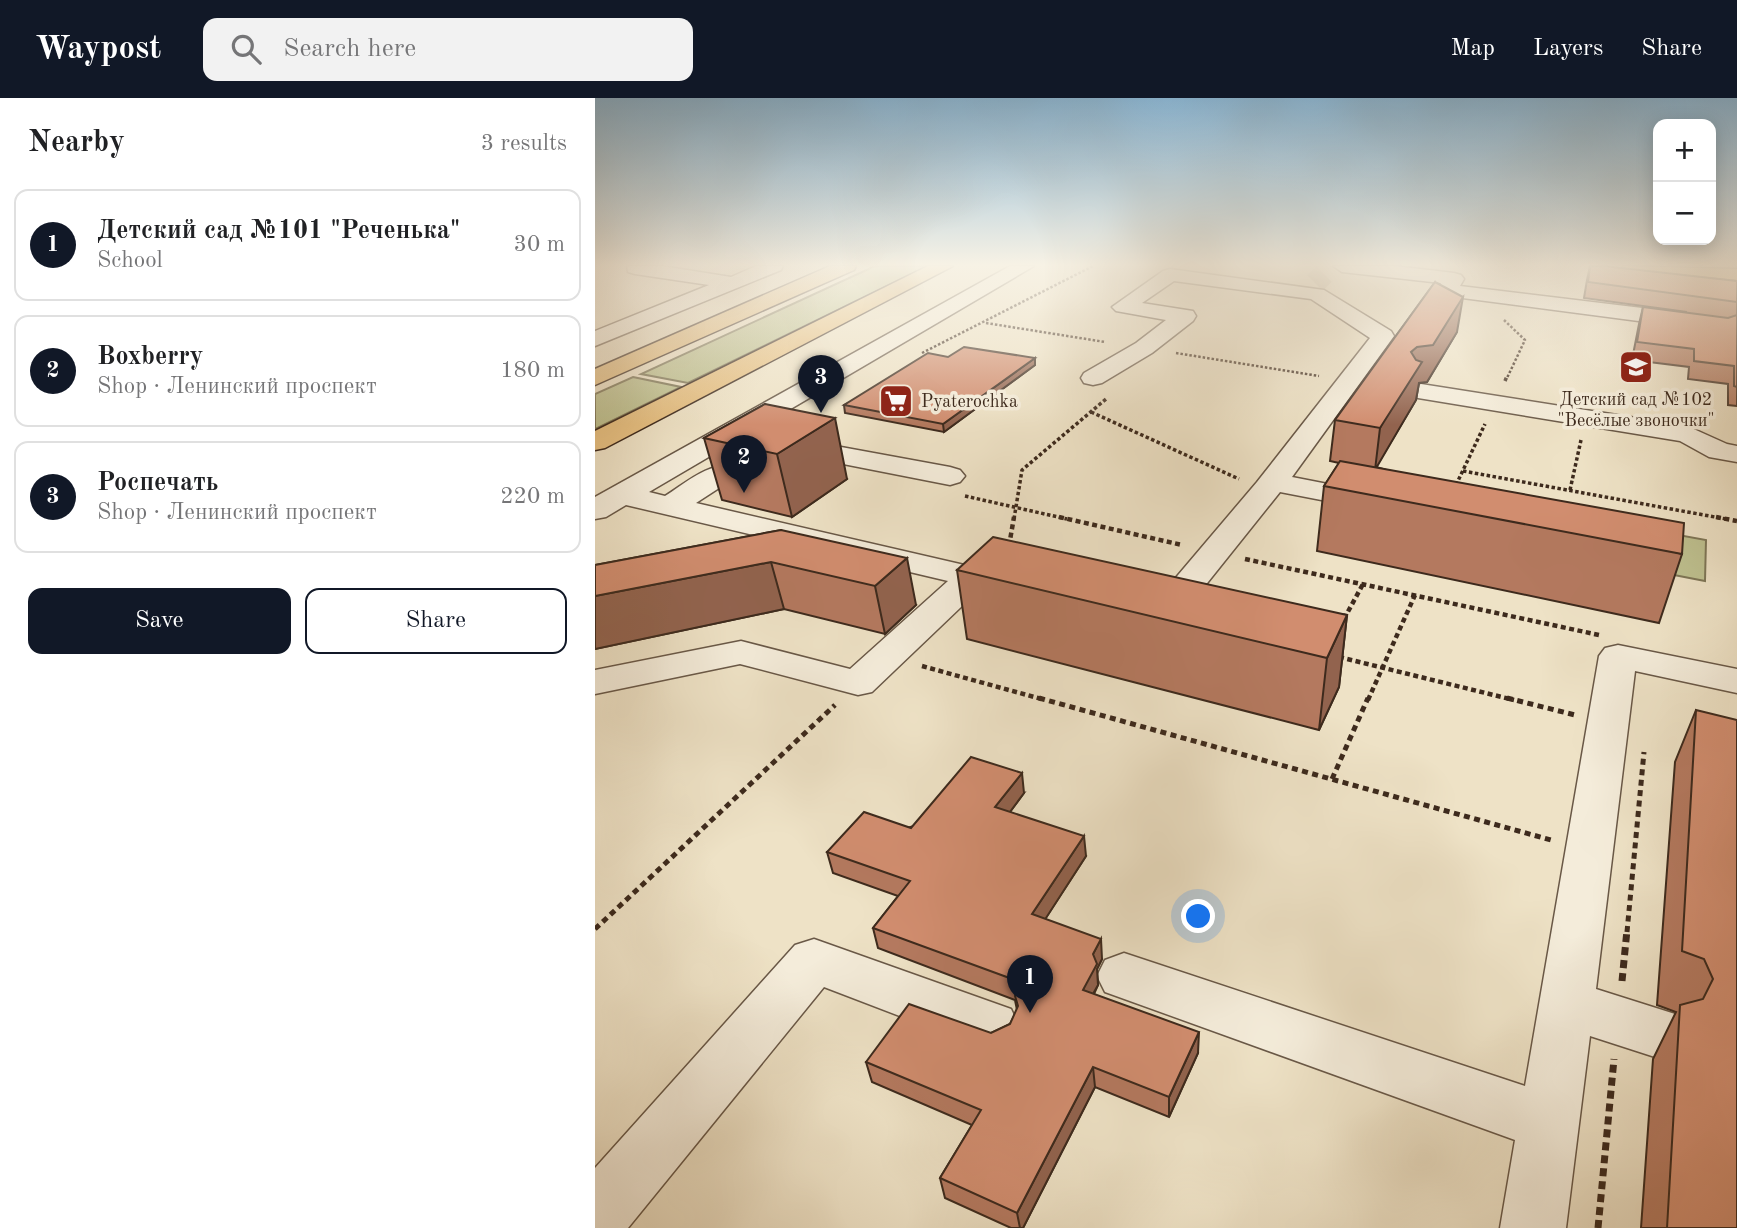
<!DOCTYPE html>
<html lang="en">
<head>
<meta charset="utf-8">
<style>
	:root { --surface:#fff; --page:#f2f2f2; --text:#202124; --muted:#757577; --line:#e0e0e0; --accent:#111827 }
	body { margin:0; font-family:"Old Standard TT",serif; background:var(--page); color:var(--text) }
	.controls { position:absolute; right:21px; top:21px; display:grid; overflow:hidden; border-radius:14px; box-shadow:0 4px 18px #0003 }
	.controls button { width:63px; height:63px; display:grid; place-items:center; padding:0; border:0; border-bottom:2px solid var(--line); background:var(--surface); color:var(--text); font:35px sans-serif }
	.you { position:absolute; left:604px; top:819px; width:24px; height:24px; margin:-18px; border:5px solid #fff; border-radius:50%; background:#1a73e8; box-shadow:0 0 0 10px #1a73e833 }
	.badge { display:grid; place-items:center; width:46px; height:46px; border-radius:50%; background:var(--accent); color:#fff; font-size:23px; font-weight:700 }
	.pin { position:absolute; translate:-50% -58px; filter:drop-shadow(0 2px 4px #0008) }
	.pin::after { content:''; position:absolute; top:37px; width:24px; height:21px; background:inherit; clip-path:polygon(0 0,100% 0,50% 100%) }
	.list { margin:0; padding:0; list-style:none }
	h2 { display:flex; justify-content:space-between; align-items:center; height:91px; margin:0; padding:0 28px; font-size:30px }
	h2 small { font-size:23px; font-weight:400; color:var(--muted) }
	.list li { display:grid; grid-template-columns:46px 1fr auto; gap:21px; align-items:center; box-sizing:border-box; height:112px; margin:0 14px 14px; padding:0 14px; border:2px solid var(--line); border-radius:14px }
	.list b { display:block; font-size:26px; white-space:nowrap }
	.list p { margin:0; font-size:23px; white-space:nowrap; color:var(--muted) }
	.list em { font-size:23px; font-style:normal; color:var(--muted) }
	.actions { display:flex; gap:14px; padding:21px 28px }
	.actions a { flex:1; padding:16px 0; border:2px solid var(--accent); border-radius:14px; text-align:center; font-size:24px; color:var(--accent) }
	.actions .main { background:var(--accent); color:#fff }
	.icon { flex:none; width:38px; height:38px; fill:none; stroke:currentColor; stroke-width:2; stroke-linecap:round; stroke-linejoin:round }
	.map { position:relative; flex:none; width:1142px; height:1130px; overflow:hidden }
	header { display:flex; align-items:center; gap:42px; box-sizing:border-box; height:98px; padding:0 35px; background:var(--accent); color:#fff }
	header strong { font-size:33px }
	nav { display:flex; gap:38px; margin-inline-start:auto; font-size:24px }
	.search { width:490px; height:63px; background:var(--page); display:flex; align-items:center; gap:18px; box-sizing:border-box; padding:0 24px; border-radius:14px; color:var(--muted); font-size:26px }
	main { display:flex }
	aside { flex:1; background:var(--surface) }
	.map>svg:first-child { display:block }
</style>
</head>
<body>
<header>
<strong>Waypost</strong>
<div class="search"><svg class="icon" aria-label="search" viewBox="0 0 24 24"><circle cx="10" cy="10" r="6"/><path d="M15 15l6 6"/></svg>Search here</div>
<nav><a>Map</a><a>Layers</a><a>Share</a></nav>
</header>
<main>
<aside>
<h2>Nearby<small>3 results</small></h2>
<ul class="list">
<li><span class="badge">1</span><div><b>Детский сад №101 &quot;Реченька&quot;</b><p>School</p></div><em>30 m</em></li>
<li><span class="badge">2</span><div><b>Boxberry</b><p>Shop · Ленинский проспект</p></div><em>180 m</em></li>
<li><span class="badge">3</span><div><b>Роспечать</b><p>Shop · Ленинский проспект</p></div><em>220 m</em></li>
</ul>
<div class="actions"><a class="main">Save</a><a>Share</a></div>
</aside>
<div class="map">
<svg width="1142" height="1130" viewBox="0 0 1142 1130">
	<rect width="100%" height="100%" fill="#eee2c6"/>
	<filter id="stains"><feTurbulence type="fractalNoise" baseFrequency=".00286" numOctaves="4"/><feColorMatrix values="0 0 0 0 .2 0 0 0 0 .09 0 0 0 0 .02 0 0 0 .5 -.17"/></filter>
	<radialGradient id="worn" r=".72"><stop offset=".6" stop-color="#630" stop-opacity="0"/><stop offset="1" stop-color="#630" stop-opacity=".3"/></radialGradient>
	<g fill="#bfc291" stroke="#7e7657" stroke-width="2">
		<path d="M280,168h53l-240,117 -47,-9z"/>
		<path d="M38,279l48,10 -86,42v-35z"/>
		<path d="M1023,426l88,16 -1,41 -93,-18z"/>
	</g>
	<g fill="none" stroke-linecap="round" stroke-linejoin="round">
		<path stroke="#cbbda4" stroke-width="22" stroke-dasharray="22 10" stroke-linecap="butt" d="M720,185l9,-9"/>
		<g stroke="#695847" stroke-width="3">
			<g id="minor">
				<path d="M32,168h35l69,11 25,-11h27l-2,4 -186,76v-15l114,-46 -74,-11 -7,-2z"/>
				<path d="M415,168h24l-385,226 16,4c20,-12 44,-35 68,-29l5,6 -5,6 -37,24 277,64 37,-3 12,3 5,7 -5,7 -39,5 -111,106 -14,3 -118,-31 -145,30v-24l146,-29 109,28 98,-88 -322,-76 -20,12 -11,2v-22z"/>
				<path d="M738,168h62l59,7 7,2 3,4 -4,7 232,28 8,2 3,5 -3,5 -8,2 -245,-32 -7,-2 -3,-4 4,-7 -99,-11z"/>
				<path d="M575,171l154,21 67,41 3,5 -102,141 92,18 4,6 -4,6 -11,3 -93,-18 -84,105 -52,11 -12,-4 -6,-7 6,-7 41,-9 84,-99 113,-144 -59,-39 -137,-18 -32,22 51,8 3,5 -3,5 -41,32 -50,30 -9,2 -9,-2 -3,-5 3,-5 52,-30 30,-23 -50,-9 -4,-4 51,-36z"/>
				<path d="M826,286l266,42 40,18 10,2v16l-28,-5 -29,-16 -268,-44 -4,-5 4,-5z"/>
				<path d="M197,340l158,29 10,3 5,6 -5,6 -10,3 -168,-33 -4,-6 4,-6z"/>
				<path d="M1023,547l119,24v24l-102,-22 -39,318 79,25 8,18 -8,18 -20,7 -65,-21 -24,192h-66l15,-88 -410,-148 -8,-16 8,-16 19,-7 401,133 74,-430 6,-8z"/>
				<path d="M219,841l197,70 8,17 -8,17 -20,8 -167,-64 -196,241h-33v-60l200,-223z"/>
			</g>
		</g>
		<g stroke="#3d2a1d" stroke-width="3">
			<g id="major">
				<path d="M235,168h26l-2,4 -259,115v-16z"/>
				<path d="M333,168h25l-348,182 -10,2v-19z"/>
				<path d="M1028,168l114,3v12l-105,-9z"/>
			</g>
		</g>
		<g stroke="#3d2a1d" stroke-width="2.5" stroke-dasharray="2.5 2" stroke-linecap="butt">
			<path d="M909,222l21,20 -18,38"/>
			<path d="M391,225l119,19"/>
			<path d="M327,255l171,-87"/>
			<path d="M581,255l143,23"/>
		</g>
		<g stroke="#3d2a1d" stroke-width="3.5" stroke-dasharray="3.5 2.5" stroke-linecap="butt">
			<path d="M910,283l2,-5"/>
			<path d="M496,314l148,67"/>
			<path d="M868,373l263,48"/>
			<path d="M861,387l29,-61"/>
			<path d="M975,392l11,-50"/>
			<path d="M370,398l102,23"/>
			<path d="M419,421l8,-49 84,-71"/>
		</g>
		<g stroke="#3d2a1d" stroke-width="4.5" stroke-dasharray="5 3.5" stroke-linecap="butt">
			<path d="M464,419l123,28"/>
			<path d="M1121,419l21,4"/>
			<path d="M414,448l5,-29"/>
			<path d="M650,461l354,76"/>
			<path d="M749,521l19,-35"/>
			<path d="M744,559l175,43"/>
			<path d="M327,568l123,34"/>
			<path d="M773,602l47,-105"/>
		</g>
		<g stroke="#3d2a1d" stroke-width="5" stroke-dasharray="6 4.5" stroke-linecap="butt">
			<path d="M444,600l512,142"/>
			<path d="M912,600l68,17"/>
			<path d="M737,681l36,-81"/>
			<path d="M0,831l240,-224"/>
			<path d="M1032,834l17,-180"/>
		</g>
		<g stroke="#3d2a1d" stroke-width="7" stroke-dasharray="8 5" stroke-linecap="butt">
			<path d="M1027,883l5,-51"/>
			<path d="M1003,1130l16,-169"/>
		</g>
		<use href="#minor" fill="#f4ecda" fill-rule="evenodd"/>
		<use href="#major" fill="#e7c183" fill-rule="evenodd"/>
	</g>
	<g fill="#b4795f" stroke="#3d2a1d" stroke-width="2">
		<path d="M995,168l147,15v125l-9,-1v-21l-40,-5 1,-12 -57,-7 7,-36 4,-17 44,5 -103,-14 3,-18z"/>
		<path d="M840,184l22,50 -30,50 -8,1 -3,17 -40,67 306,87 -23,69 -342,-72 7,-65 15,-23 -9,-2 5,-41z"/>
		<path d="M353,259l87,1v7l-91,67 -99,-19 -1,-8z"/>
		<path d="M170,306l82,75 -55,38 -70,-17 -18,-62z"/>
		<path d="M186,432l135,75 -31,29 -101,-25 -189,40v-84z"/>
		<path d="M362,472l390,45 -8,72 -20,43 -352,-91z"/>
		<path d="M1101,612l41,518h-96l12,-169 23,-47 -19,-7 18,-243z"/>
		<path d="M429,695l-14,19 76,44 -41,63 57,40 -5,10 1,16 -4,9 104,59 -29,64 -74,-30 -72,141h-12l-66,-30 -5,-20 32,-53 -100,-43 -6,-20 125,-29 19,-9 7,-14 -2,-10 -137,-52 -5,-20 25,-32 -65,-23 -6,-21z"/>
	</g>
	<g fill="#92634e" stroke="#3d2a1d" stroke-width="2">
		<path d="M868,199l-6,35 -30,50 -8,1 -3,17 -41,70 5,-42 31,-76z"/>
		<path d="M440,260v7l-91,67 -1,-8z"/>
		<path d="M240,320l12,61 -55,38 -15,-63z"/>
		<path d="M312,460l9,47 -31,29 -10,-48z"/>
		<path d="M176,464l13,47 -189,40v-53z"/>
		<path d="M752,517l-8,72 -20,43 8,-72z"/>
		<path d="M427,675l2,20 -26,35 -3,-21z"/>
		<path d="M489,738l2,20 -51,79 -3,-21z"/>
		<path d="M506,841l1,20 -5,10 1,16 -14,25 -1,-20 10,-36z"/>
		<path d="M604,934l-1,21 -29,64v-20z"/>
		<path d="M498,969l2,20 -72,141h-3l-3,-15z"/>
	</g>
	<g fill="#d18d6f" stroke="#3d2a1d" stroke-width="2">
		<path d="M995,168h14l133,15v21l-149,-20z"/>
		<path d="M840,184l28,15 -30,48 -16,2 -6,5 5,8 6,2 -42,66 -45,-8z"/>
		<path d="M1048,209l85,11 9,-3v72l-3,-1v-20l-40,-5v-12l-57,-7z"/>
		<path d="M369,249l71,11 -92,66 -99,-19 84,-52 20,4z"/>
		<path d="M170,306l70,14 -58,36 -73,-16z"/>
		<path d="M745,363l344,62 -2,31 -358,-68z"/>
		<path d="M186,432l126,28 -32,28 -104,-24 -176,34v-31z"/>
		<path d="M398,439l354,78 -20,43 -370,-88z"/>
		<path d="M1101,612l41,10v508h-70l13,-223 23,-6 10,-20 -9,-20 -22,-8z"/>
		<path d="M376,659l51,16 -27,34 89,29 -52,78 69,25 -8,15 4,10 -14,26 116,42 -30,65 -76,-30 -76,146 -77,-35 41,-68 -115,-48 43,-58 82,29 19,-9 8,-18 -3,-10 8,-13 -150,-55 37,-47 -83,-29 37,-40 47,16z"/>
	</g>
	<linearGradient id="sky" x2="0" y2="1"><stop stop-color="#89b7d7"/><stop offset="0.51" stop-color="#f7f2e5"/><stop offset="1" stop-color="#f7f2e5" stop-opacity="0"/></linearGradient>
	<rect width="1142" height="327" fill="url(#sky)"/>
	<defs>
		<g id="school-square" transform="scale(1.75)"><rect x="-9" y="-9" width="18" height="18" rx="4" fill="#8f2418" stroke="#f4ecda"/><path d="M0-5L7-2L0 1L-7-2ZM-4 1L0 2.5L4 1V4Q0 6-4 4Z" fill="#fff"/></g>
		<g id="supermarket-square" transform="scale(1.75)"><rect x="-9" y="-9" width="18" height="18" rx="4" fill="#8f2418" stroke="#f4ecda"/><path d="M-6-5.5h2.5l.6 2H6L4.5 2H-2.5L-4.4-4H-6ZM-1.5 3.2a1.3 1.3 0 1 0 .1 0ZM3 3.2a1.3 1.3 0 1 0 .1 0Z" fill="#fff"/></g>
	</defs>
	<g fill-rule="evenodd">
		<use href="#school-square" x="1041" y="269"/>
		<use href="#supermarket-square" x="301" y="303"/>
	</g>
	<g text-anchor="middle" stroke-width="7" stroke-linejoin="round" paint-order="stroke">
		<g font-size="18" fill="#3d2a1d" stroke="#f4ecda">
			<text x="1041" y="307">Детский сад №102<tspan x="1041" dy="21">"Весёлые звоночки"</tspan></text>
			<text x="326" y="309" text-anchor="start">Pyaterochka</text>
		</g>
	</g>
	<rect width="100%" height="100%" filter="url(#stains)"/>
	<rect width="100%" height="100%" fill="url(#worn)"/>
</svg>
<div class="controls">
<button>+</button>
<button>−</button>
</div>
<div class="you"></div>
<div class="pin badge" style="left:435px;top:915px">1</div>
<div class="pin badge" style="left:149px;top:395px">2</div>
<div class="pin badge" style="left:226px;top:315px">3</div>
</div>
</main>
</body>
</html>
